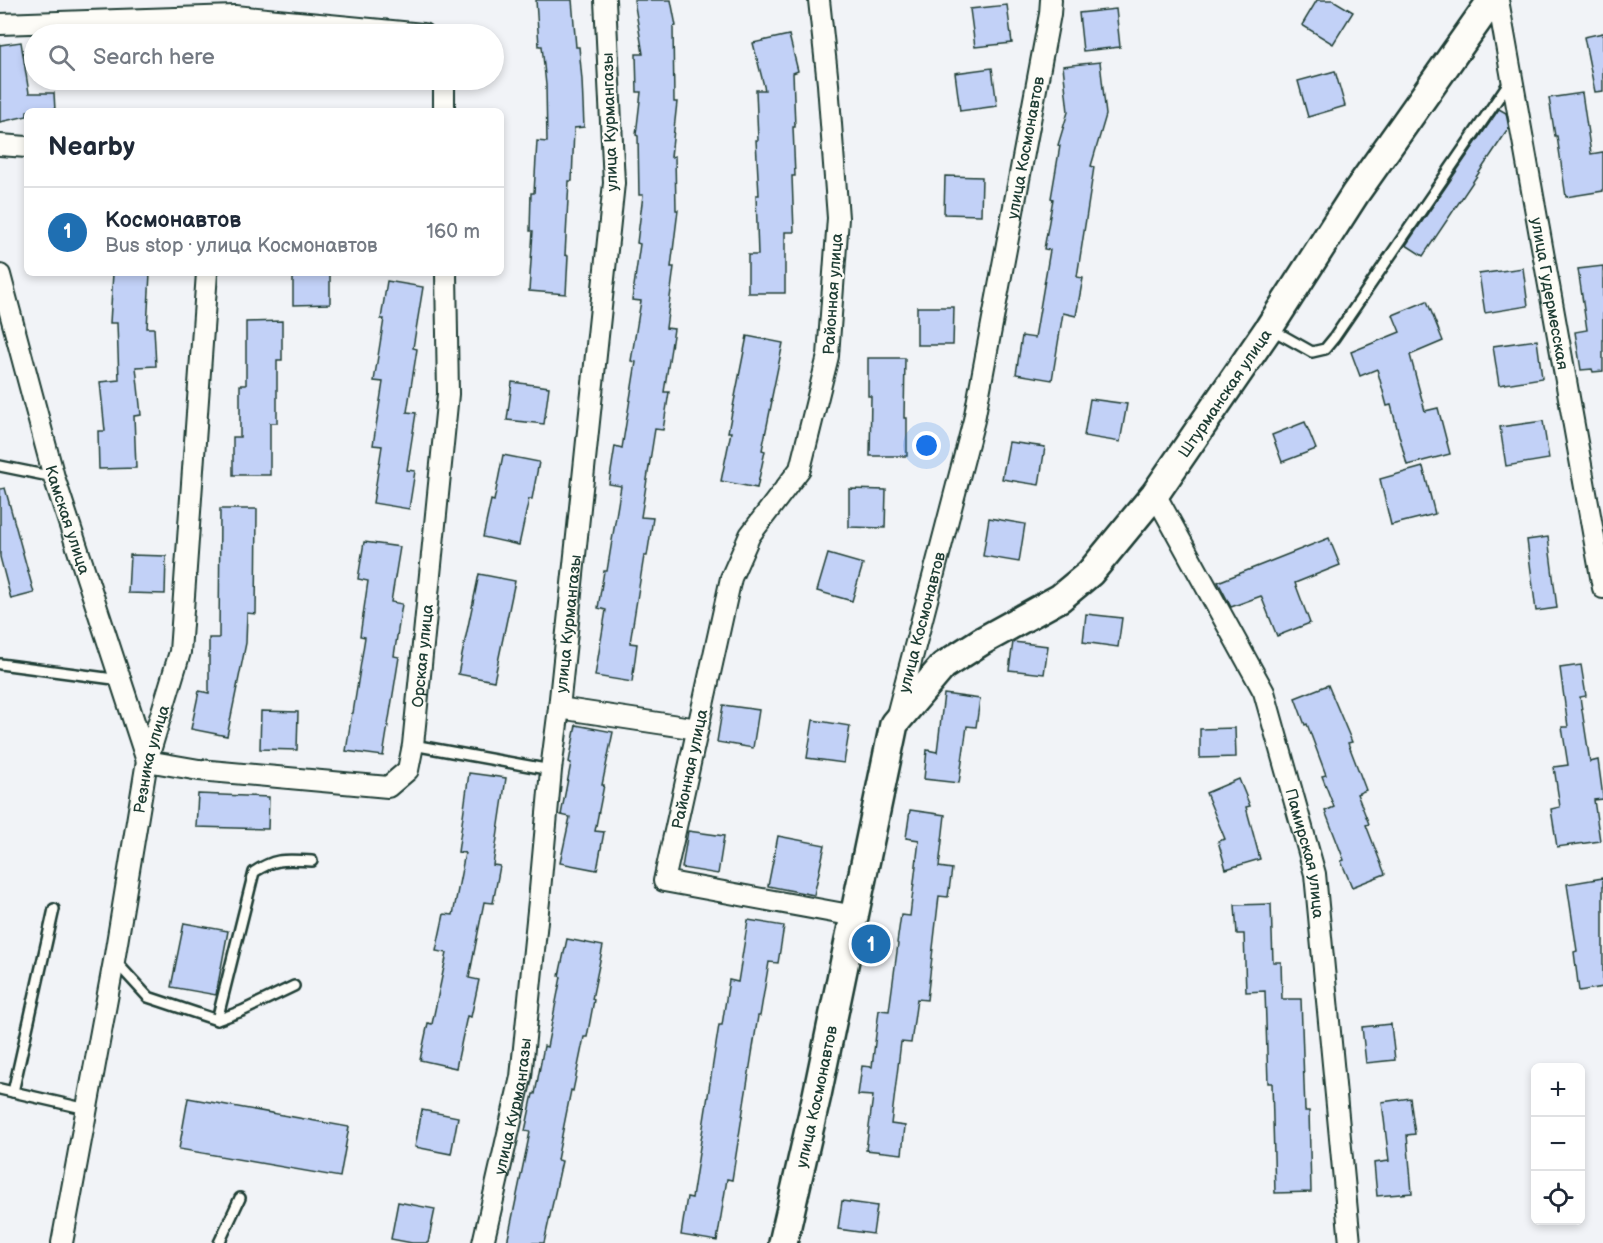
<!DOCTYPE html>
<html lang="en">
<head>
<meta charset="utf-8">
<style>
	:root { --surface:#fff; --page:#f6f6f7; --text:#1f2937; --muted:#747a83; --line:#e0e1e3; --accent:#1f6fb2 }
	body { margin:0; font-family:"Balsamiq Sans",sans-serif; background:var(--page); color:var(--text) }
	.controls { position:absolute; right:18px; bottom:18px; display:grid; overflow:hidden; border-radius:9px; box-shadow:0 3px 9px #0003 }
	.controls button { width:54px; height:54px; display:grid; place-items:center; padding:0; border:0; border-bottom:2px solid var(--line); background:var(--surface); color:var(--text); font:30px sans-serif }
	.you { position:absolute; left:927px; top:446px; width:21px; height:21px; margin:-15px; border:4px solid #fff; border-radius:50%; background:#1a73e8; box-shadow:0 0 0 9px #1a73e833 }
	.badge { display:grid; place-items:center; width:39px; height:39px; border-radius:50%; background:var(--accent); color:#fff; font-size:20px; font-weight:700 }
	.pin { position:absolute; translate:-50% -50%; border:3px solid #fff; box-shadow:0 2px 6px #0006 }
	.list { margin:0; padding:0; list-style:none }
	h2 { display:flex; justify-content:space-between; align-items:center; height:78px; margin:0; padding:0 24px; font-size:26px }
	h2 small { font-size:20px; font-weight:400; color:var(--muted) }
	.list li { display:grid; grid-template-columns:39px 1fr auto; gap:18px; align-items:center; box-sizing:border-box; height:90px; padding:0 24px; border-top:2px solid var(--line) }
	.list b { display:block; font-size:22px; white-space:nowrap }
	.list p { margin:0; font-size:20px; white-space:nowrap; color:var(--muted) }
	.list em { font-size:20px; font-style:normal; color:var(--muted) }
	.icon { flex:none; width:33px; height:33px; fill:none; stroke:currentColor; stroke-width:2; stroke-linecap:round; stroke-linejoin:round }
	.map { position:relative; flex:none; width:1603px; height:1243px; overflow:hidden }
	.search { position:absolute; background:var(--surface); box-shadow:0 3px 9px #0003; left:24px; top:24px; width:480px; height:66px; display:flex; align-items:center; gap:15px; box-sizing:border-box; padding:0 21px; border-radius:33px; color:var(--muted); font-size:22px }
	.panel { position:absolute; background:var(--surface); box-shadow:0 3px 9px #0003; left:24px; top:108px; width:480px; height:168px; border-radius:9px }
	.map>svg:first-child { display:block }
</style>
</head>
<body>
<div class="map">
<svg width="1603" height="1243" viewBox="0 0 1603 1243">
	<rect width="100%" height="100%" fill="#f1f3f7"/>
	<filter id="ink" filterUnits="userSpaceOnUse"><feTurbulence type="fractalNoise" baseFrequency=".0167" numOctaves="2"/><feDisplacementMap in="SourceGraphic" scale="12" xChannelSelector="R" yChannelSelector="G"/><feConvolveMatrix kernelMatrix="1 2 1 2 8 2 1 2 1" color-interpolation-filters="sRGB"/></filter>
	<g filter="url(#ink)">
		<g fill="#c2d1f7" stroke="#1f3d34" stroke-width="1.5">
			<path d="M536,0h36l4,47h3l3,33 2,47 -10,1 -2,53h-3l-4,74 3,1 -2,38 -37,-3 4,-60h-3l1,-38h3l3,-52 10,1 -1,-57 -4,-39h-3z"/>
			<path d="M634,0h37l5,26 -3,1 1,75h3l-6,55 4,-1 1,54h2l-7,57h3l-8,61 8,1 -10,63h5l-6,38 -8,-1 -14,88 12,1 -6,38h-3l-14,87 7,1 -5,38 -37,-6 11,-66 -8,-2 6,-37h3l14,-85 -12,-2 6,-38 7,2 14,-86 -5,-1 10,-60 -9,-1 8,-56 -3,-1 6,-48h-4l-1,-59 -2,-1 5,-43h-4l-1,-38h7z"/>
			<path d="M1317,0h16l20,12 -20,32 -31,-19z"/>
			<path d="M1007,5l5,38 -37,4 -5,-38z"/>
			<path d="M1116,9l4,38 -37,4 -4,-38z"/>
			<path d="M1603,33v58l-8,1 -11,-55z"/>
			<path d="M789,35l9,36 -5,2 2,54h-2l2,49h-3l2,56h-9v61h-37v-38h10l-2,-60h3l-3,-55h2l-2,-50h9l-12,-47z"/>
			<path d="M21,42l8,51h25l1,18h-28v5l-27,6v-77z"/>
			<path d="M1100,62l6,53 -15,51 3,1 -17,110 6,1 -7,38 -13,-3 -11,67 -36,-6 6,-38 13,2 15,-88 -6,-1 9,-50 -2,-1 9,-52 -2,-1 10,-33 -5,-46z"/>
			<path d="M992,68l5,38 -37,5 -5,-38z"/>
			<path d="M1335,71l10,35 -37,11 -10,-36z"/>
			<path d="M1582,93l9,61 12,-2v39l-37,6 -9,-61h-2l-6,-38z"/>
			<path d="M1499,109l7,4 3,15 -86,128 -17,-11z"/>
			<path d="M945,176l37,1 -1,38 -37,-1z"/>
			<path d="M1603,266v105l-10,1 -1,-3 -11,1 -6,-38 12,-2 -9,-61z"/>
			<path d="M1523,268l5,38 -43,7 -6,-39z"/>
			<path d="M113,273h37l-3,55h7l2,38 -20,1 5,48 -7,1 2,52 -37,1 -1,-38h7l-5,-49 19,-2 -2,-57h-7z"/>
			<path d="M293,273h37v31l-37,1z"/>
			<path d="M387,281l36,6 -10,61 4,1 -10,63 9,1 -9,57 8,1 -6,38 -36,-6 9,-57 -9,-1 10,-63 -9,-1 10,-62h-3z"/>
			<path d="M1427,301l16,40 -33,14 15,56 13,-3 12,46 -43,11 -16,-60 -4,1 -10,-37 -17,7 -9,-24 49,-20 -7,-17z"/>
			<path d="M917,307h37l-1,38h-36z"/>
			<path d="M282,321v39h-5v63h-7v52h-37v-38h7v-52h6v-63z"/>
			<path d="M747,336l36,7 -12,58h1l-10,49 3,1 -8,37 -36,-7 10,-49h-3z"/>
			<path d="M1537,340l5,38 -43,7 -6,-39z"/>
			<path d="M868,358h37l-1,60h3v38h-37l1,-60h-3z"/>
			<path d="M512,382l37,5 -5,37 -37,-4z"/>
			<path d="M1090,399l37,5 -7,38 -36,-6z"/>
			<path d="M1543,421l6,38 -43,7 -6,-39z"/>
			<path d="M1305,422l11,27 -34,13 -10,-27z"/>
			<path d="M1009,442l36,5 -6,38 -37,-6z"/>
			<path d="M503,455l36,7 -7,37h-3l-10,46 -36,-8 8,-37 3,1z"/>
			<path d="M1423,467l12,47 -44,11 -11,-46z"/>
			<path d="M5,488l29,105 -23,6 -11,-42v-68z"/>
			<path d="M849,489l37,1 -1,38 -36,-1z"/>
			<path d="M220,509h37l-1,105 -9,-1 -1,30 -19,93 -36,-7 8,-38 10,2v-55h10z"/>
			<path d="M989,518l36,6 -6,38 -36,-6z"/>
			<path d="M1548,537l9,71 -21,3 -9,-71z"/>
			<path d="M1329,538l11,27 -45,18 15,40 -33,13 -16,-40 -30,11 -13,-25z"/>
			<path d="M364,542l36,5 -9,55 11,2 -8,52 5,1 -16,99 -37,-5 6,-38h1l12,-76 -5,-1 8,-55 -10,-2z"/>
			<path d="M828,554l35,10 -11,37 -35,-10z"/>
			<path d="M130,555l36,1 -1,38 -37,-1z"/>
			<path d="M479,574l36,7 -21,100 -36,-7z"/>
			<path d="M1086,614l36,4 -4,29 -35,-5z"/>
			<path d="M1013,642l35,4 -4,28 -35,-4z"/>
			<path d="M1581,665l5,31 -6,1 10,65 8,-2 5,37v2l-9,1 6,41 -43,6 -6,-38 9,-2 -6,-40 14,-2 -6,-38h6l-8,-59z"/>
			<path d="M1328,685l24,57 -4,1 18,47 -9,4 12,30 -3,1 19,49 -33,13 -11,-26 3,-1 -19,-49 9,-4 -12,-31 4,-1 -19,-51 -2,1 -10,-27z"/>
			<path d="M944,694l36,5 -4,28 -9,-1 -8,57 -35,-4 3,-29 10,2z"/>
			<path d="M723,705l36,5 -6,38 -36,-6z"/>
			<path d="M261,711l37,1 -1,38 -37,-1z"/>
			<path d="M813,720l37,6 -6,37 -37,-5z"/>
			<path d="M576,725l37,7 -11,53h2l-9,46 9,1 -7,38 -37,-7 10,-46 -9,-2 10,-52 -2,-1z"/>
			<path d="M1235,728l1,29 -36,1v-29z"/>
			<path d="M469,773l37,5 -13,87 7,1 -7,37 -9,-1 -15,76 10,2 -8,37 -4,-1 -11,52 -36,-8 8,-37 4,1 15,-71 -11,-2 8,-37 9,1 12,-62 -7,-1z"/>
			<path d="M1239,779l11,27 -4,1 14,52 -34,10 -8,-28 7,-2 -19,-46z"/>
			<path d="M198,794l71,3 -1,32 -72,-2z"/>
			<path d="M910,810l35,5 -6,52 13,2 -4,28 -9,-1 -12,104 -10,-1 -6,44 -10,-1 -10,82 14,2 -3,28 -36,-4 7,-54 -15,-1 4,-29 10,1 7,-57 10,1 9,-67 -1,-1 4,-28 9,1 9,-76 -13,-2z"/>
			<path d="M688,831l36,5 -6,38 -36,-6z"/>
			<path d="M778,836l47,9 -11,50 -46,-9z"/>
			<path d="M1603,878v109l-24,4 -5,-39 3,-1 -10,-67z"/>
			<path d="M1271,904l2,58h8l1,37h19l4,112h4l2,81 -36,1 -3,-110h-4l-3,-92 -19,1 -2,-58h-7l-2,-29z"/>
			<path d="M748,920l36,6 -6,37 -9,-1 -9,54h-2l-26,164 -5,-1 -10,62 -36,-6 6,-38 5,1 27,-173h3l7,-45 9,2z"/>
			<path d="M184,923l44,8 -12,64 -45,-8z"/>
			<path d="M567,939l36,7 -11,53 2,1 -7,37h-3l-11,54 -2,-1 -14,70 5,1 -18,82h-37l23,-111 -5,-1 8,-37h2l9,-48 3,1 14,-70 -2,-1z"/>
			<path d="M1391,1024l4,36 -29,3 -4,-36z"/>
			<path d="M188,1098l161,29 -9,50 -161,-28z"/>
			<path d="M1410,1098l5,36 -8,1 5,58 -35,3 -3,-33 15,-2 -7,-59z"/>
			<path d="M422,1110l36,7 -7,37 -36,-7z"/>
			<path d="M842,1201l35,5 -4,28 -35,-5z"/>
			<path d="M398,1202l37,7 -7,34h-16l-21,-4z"/>
		</g>
		<g fill="none" stroke-linecap="round" stroke-linejoin="round">
			<g stroke="#1f3d34" stroke-width="14">
				<g id="lane">
					<path d="M1271,329l41,23 13,-3 9,-11 176,-257"/>
					<path d="M0,466l54,11"/>
					<path d="M0,664l121,16"/>
					<path d="M413,745l138,25"/>
					<path d="M116,962l32,35 69,23 25,-9 52,-25"/>
					<path d="M217,1020l37,-148c23,-15 32,-12 58,-11"/>
					<path d="M0,1089l87,20"/>
					<path d="M13,1092l41,-183"/>
					<path d="M219,1243l21,-45"/>
				</g>
			</g>
			<g stroke="#1f3d34" stroke-width="24">
				<g id="street">
					<path d="M819,0l9,84 10,134 -10,138 -28,113 -50,66 -19,43 -67,303 191,35"/>
					<path id="s1" d="M1498,0l105,588"/>
					<path d="M0,24l235,-8 188,18"/>
					<path d="M444,80v31"/>
					<path d="M0,145l27,2"/>
					<path id="s2" d="M0,275l54,202 93,284"/>
					<path id="s3" d="M1155,494l109,198 51,182 35,369"/>
					<path d="M559,708l139,21"/>
					<path id="s4" d="M896,719l78,-299 76,-406 1,-14"/>
					<path id="s5" d="M147,761l52,9 189,17 20,-17 5,-25 35,-351 -2,-121"/>
					<path id="s6" d="M62,1243l52,-282 33,-200 33,-109 27,-379"/>
					<path id="s7" d="M483,1243l38,-166 18,-176 12,-131 8,-62 55,-525 -9,-183"/>
				</g>
			</g>
			<g stroke="#1f3d34" stroke-width="32">
				<g id="secondary">
					<path id="s8" d="M783,1243l34,-148 77,-371 49,-58 39,-25 78,-43 30,-25 65,-79 114,-166 86,-134 137,-194"/>
				</g>
			</g>
			<use href="#lane" stroke="#fdfcf7" stroke-width="9"/>
			<use href="#street" stroke="#fdfcf7" stroke-width="20"/>
			<use href="#secondary" stroke="#fdfcf7" stroke-width="27"/>
		</g>
	</g>
	<g text-anchor="middle" stroke-width="4.5" stroke-linejoin="round" paint-order="stroke">
		<g font-size="16" fill="#1f3d34" stroke="#fdfcf7">
			<text transform="translate(609 122) rotate(-92)" y="6">улица Курмангазы</text>
			<text dy="6" stroke="none"><textPath href="#s4" startOffset="586">улица Космонавтов</textPath></text>
			<text transform="translate(832 294) rotate(-86)" y="6">Районная улица</text>
			<text dy="6" stroke="none"><textPath href="#s1" startOffset="298">улица Гудермесская</textPath></text>
			<text dy="6" stroke="none"><textPath href="#s8" startOffset="1006">Штурманская улица</textPath></text>
			<text dy="6" stroke="none"><textPath href="#s2" startOffset="254">Камская улица</textPath></text>
			<text dy="6" stroke="none"><textPath href="#s4" startOffset="100">улица Космонавтов</textPath></text>
			<text dy="6" stroke="none"><textPath href="#s7" startOffset="626">улица Курмангазы</textPath></text>
			<text dy="6" stroke="none"><textPath href="#s5" startOffset="384">Орская улица</textPath></text>
			<text dy="6" stroke="none"><textPath href="#s6" startOffset="492">Резника улица</textPath></text>
			<text transform="translate(689 769) rotate(-78)" y="6">Районная улица</text>
			<text dy="6" stroke="none"><textPath href="#s3" startOffset="393">Памирская улица</textPath></text>
			<text dy="6" stroke="none"><textPath href="#s8" startOffset="150">улица Космонавтов</textPath></text>
			<text dy="6" stroke="none"><textPath href="#s7" startOffset="140">улица Курмангазы</textPath></text>
		</g>
	</g>
</svg>
<div class="controls">
<button>+</button>
<button>−</button>
<button><svg class="icon" aria-label="locate" viewBox="0 0 24 24"><circle cx="12" cy="12" r="6"/><path d="M12 2v4M12 18v4M2 12h4M18 12h4"/></svg></button>
</div>
<div class="you"></div>
<div class="pin badge" style="left:871px;top:944px">1</div>
<div class="search"><svg class="icon" aria-label="search" viewBox="0 0 24 24"><circle cx="10" cy="10" r="6"/><path d="M15 15l6 6"/></svg>Search here</div>
<section class="panel">
<h2>Nearby<small></small></h2>
<ul class="list">
<li><span class="badge">1</span><div><b>Космонавтов</b><p>Bus stop · улица Космонавтов</p></div><em>160 m</em></li>
</ul>
</section>
</div>
</body>
</html>
